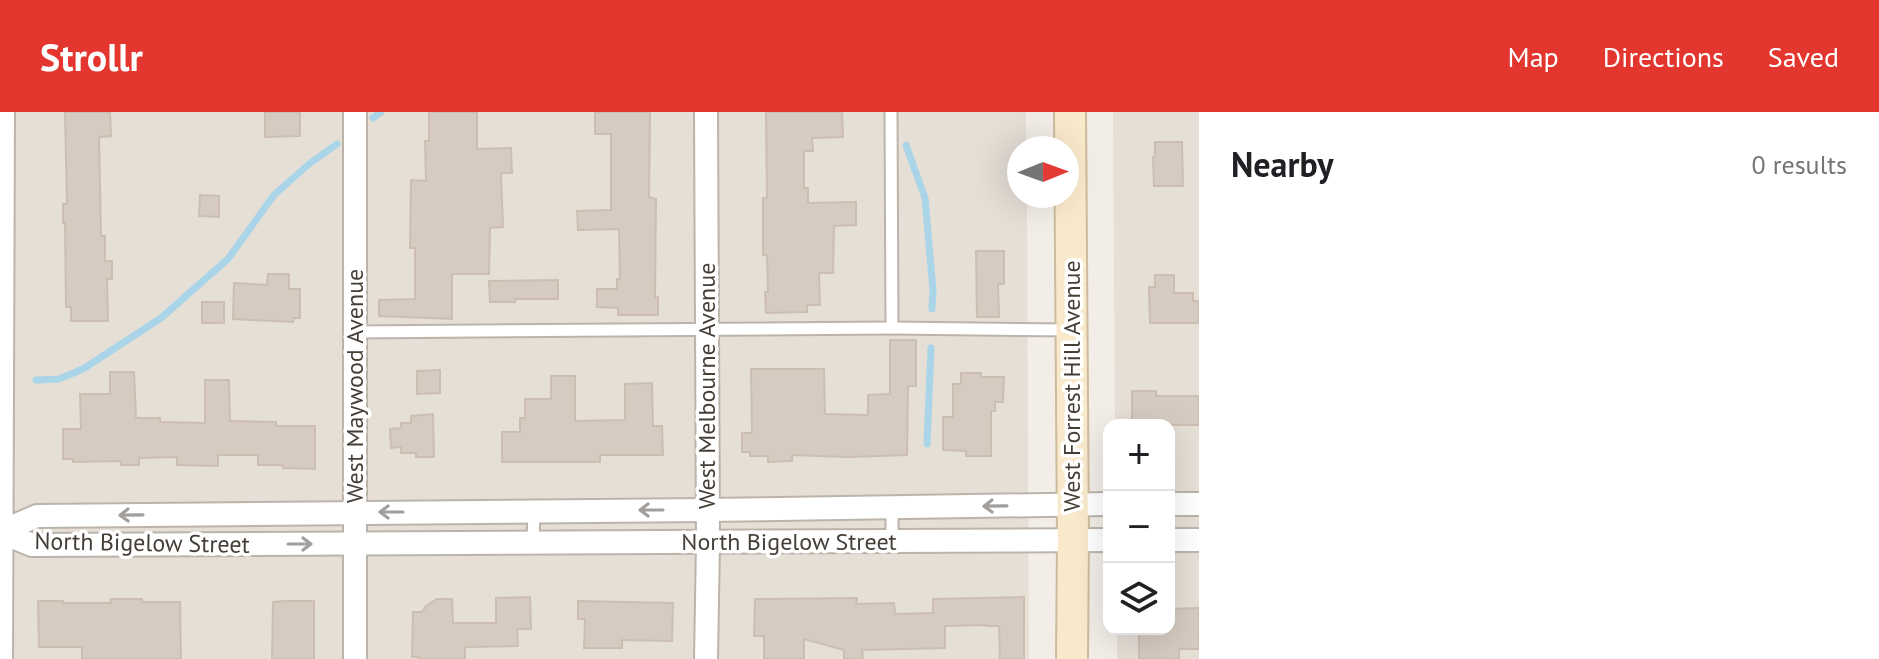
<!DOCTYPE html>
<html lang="en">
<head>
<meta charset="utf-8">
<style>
	:root { --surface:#fff; --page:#f2f2f2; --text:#202124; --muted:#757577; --line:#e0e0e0; --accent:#e2362e }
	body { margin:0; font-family:"PT Sans",sans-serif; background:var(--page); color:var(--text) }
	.controls { position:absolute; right:24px; bottom:24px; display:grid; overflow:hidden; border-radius:16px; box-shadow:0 8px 32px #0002 }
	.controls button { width:72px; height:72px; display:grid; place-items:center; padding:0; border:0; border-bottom:2px solid var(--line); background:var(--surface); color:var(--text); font:40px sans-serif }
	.compass { position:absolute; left:1007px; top:24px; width:72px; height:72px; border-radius:50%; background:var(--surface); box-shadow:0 8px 32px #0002; rotate:89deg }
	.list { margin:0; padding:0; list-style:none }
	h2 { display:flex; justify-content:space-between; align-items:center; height:104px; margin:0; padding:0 32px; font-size:34px }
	h2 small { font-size:26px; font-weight:400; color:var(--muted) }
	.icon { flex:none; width:44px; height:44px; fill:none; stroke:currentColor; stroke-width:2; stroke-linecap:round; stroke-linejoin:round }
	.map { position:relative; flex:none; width:1199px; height:547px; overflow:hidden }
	header { display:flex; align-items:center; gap:48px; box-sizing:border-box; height:112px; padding:0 40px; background:var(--accent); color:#fff }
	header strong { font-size:38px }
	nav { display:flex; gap:44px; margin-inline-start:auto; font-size:28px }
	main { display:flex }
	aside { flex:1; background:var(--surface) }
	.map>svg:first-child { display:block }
</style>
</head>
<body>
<header>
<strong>Strollr</strong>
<nav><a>Map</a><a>Directions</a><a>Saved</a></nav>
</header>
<main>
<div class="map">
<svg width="1199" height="547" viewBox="0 0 1199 547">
	<rect width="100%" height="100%" fill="#f2ede7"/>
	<g fill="#e5dfd6">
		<path d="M0,0h1026v36h-7v48h8l2,463h-1029z"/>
		<path d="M1113,0h86v547h-82v-30h52v-204h-54z"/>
	</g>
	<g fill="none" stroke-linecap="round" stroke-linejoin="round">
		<g stroke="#aad5e8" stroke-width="7">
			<path d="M373,6l8,-6"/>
			<path d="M906,33l19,53 8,92 -1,19"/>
			<path d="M36,268l23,-1 24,-10 78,-51 67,-59 46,-64 35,-31 28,-20"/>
			<path d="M927,332l4,-96"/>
		</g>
	</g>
	<g fill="#d5cbc1" stroke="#ccbfb2" stroke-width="2">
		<path d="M65,0h45l1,24 -12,1 2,99h4v25h7v18h-5l1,42h-37v-14h-5l-1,-84h-2v-19h4z"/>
		<path d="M265,0h35v24l-35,1z"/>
		<path d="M429,0h48v37l34,-1 1,25h-11l2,54 -13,1 -1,46h-37v45l-73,-3v-16l36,-1v-51h-5l1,-68 15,1 -1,-40h4z"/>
		<path d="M595,0h55l-1,85 7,2 -1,98h3v18h-40v-7l-21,-1v-18h20v-10h3l-1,-50 -41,1 -1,-19 34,-1v-76h-16z"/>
		<path d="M766,0h76l1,25 -31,1 1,13h-9v37h4v15l48,-1v23l-22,1 -1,47h-14l1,32h-13v7l-41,1 -1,-21h3l-1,-37h-4v-57h4z"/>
		<path d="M1155,30h27l1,44h-29l-1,-29 2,-1z"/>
		<path d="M200,83l19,1v21l-20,-1z"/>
		<path d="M976,139h28v33h-6l1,33h-22z"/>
		<path d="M268,162h21v15h11v29h-6l-1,4 -60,-3 1,-36 33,2z"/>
		<path d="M1155,163h19v18h19v8h6v22h-49l-1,-36h6z"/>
		<path d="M558,168v19h-43v3h-25l-1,-21z"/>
		<rect x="202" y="190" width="22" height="21"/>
		<path d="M890,228h26v46h-8l-1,69 -59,2 -56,-2v6l-24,1v-6h-18v-4h-8v-19h10l-1,-64h73l1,45 43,1v-20l22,-1z"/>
		<path d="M440,258v23l-23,1v-23z"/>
		<path d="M110,260h24l2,46h24v4l45,1v-43h24l1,41 46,1v4h39v43l-32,-1v-3h-25v-10h-40v11l-41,-1v-8l-38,1v7h-18v-4l-48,1v-3h-10v-30h18l-1,-35h30z"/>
		<path d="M961,261h20v4h23l-1,25h-8v9h-4v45h-25v-5l-23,-1v-33h10v-33h8z"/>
		<path d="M551,264h24v45l50,-1v-36l27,-1 1,43h9l1,29h-63v7h-98v-30h18v-14h5v-19h26z"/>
		<path d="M1132,279h24v5h43v29h-67z"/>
		<path d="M433,302l1,43h-18v-4h-15v-6l-10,1 -1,-19 11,-1v-5h10v-7z"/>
		<path d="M530,485l1,32h-14l1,17 -53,1v12h-46v-2h-7l1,-45h9l4,-6 11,-7h15l1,24h43v-25z"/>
		<path d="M1024,485v62h-24l-1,-33h-13v-1l-41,1v22l-83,2 1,9h-19v-9l-40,-11v20h-40v-23h-10l1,-37 102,-1 -1,6 38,-1 1,11 38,-1v-14z"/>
		<path d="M111,487h31v3h38l1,57h-99v-12h-43l-1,-46h25v2h48z"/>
		<path d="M285,489h29v58h-42l1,-57z"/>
		<path d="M578,489l95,2 -1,38 -50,-1v8h-38l1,-29h-7z"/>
		<path d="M1199,496v41h-20v10h-40v-30h30v-20z"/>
	</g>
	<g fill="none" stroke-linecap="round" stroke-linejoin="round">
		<g stroke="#bcb4ab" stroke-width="15">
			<g id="lane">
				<path d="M891,0l1,216"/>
				<path d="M354,220l538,-4 179,2"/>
				<path d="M892,395v34"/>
				<path d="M533,431l1,-32"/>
			</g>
		</g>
		<g stroke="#bcb4ab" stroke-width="26">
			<g id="street">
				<path d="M355,0v547"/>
				<path d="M706,0l2,430 -2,117"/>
				<path d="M1169,392h30"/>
				<path d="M0,420l37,-16 670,-6 402,-6"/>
				<path d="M0,420l32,13 1077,-5"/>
				<path d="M1169,428h30"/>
				<path d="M1,547l2,-547"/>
			</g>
		</g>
		<g stroke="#ccbb9c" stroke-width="34">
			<path id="secondary" d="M1070,0l3,428 -1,119"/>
		</g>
		<use href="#lane" stroke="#fff" stroke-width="11"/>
		<use href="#street" stroke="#fff" stroke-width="22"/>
		<use href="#secondary" stroke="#f9e9cb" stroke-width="30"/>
	</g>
	<defs><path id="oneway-shaft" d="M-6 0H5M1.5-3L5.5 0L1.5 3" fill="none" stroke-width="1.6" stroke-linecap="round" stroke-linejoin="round" transform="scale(2)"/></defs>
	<g stroke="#a29e9b">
		<use href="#oneway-shaft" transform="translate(995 394) rotate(179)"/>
		<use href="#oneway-shaft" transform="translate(651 398) rotate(180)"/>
		<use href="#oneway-shaft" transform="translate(391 400) rotate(180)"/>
		<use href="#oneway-shaft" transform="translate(131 403) rotate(179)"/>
		<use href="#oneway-shaft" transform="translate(300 432)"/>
	</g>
	<g text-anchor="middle" stroke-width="7" stroke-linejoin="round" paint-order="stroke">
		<g font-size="24" fill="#443e37" stroke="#fff">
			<text transform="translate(355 274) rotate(-90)" y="8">West Maywood Avenue</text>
			<text transform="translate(707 274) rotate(-90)" y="8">West Melbourne Avenue</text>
			<text transform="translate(1072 274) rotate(-90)" y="8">West Forrest Hill Avenue</text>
			<text x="789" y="438">North Bigelow Street</text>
			<text transform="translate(142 431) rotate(1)" y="8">North Bigelow Street</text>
		</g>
	</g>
</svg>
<div class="controls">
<button>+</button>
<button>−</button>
<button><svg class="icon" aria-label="layers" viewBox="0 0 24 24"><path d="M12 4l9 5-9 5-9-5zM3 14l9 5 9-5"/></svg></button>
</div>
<svg class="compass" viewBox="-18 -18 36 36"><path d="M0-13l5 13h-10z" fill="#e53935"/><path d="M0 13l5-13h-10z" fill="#757577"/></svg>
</div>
<aside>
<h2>Nearby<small>0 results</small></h2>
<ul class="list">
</ul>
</aside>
</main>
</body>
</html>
